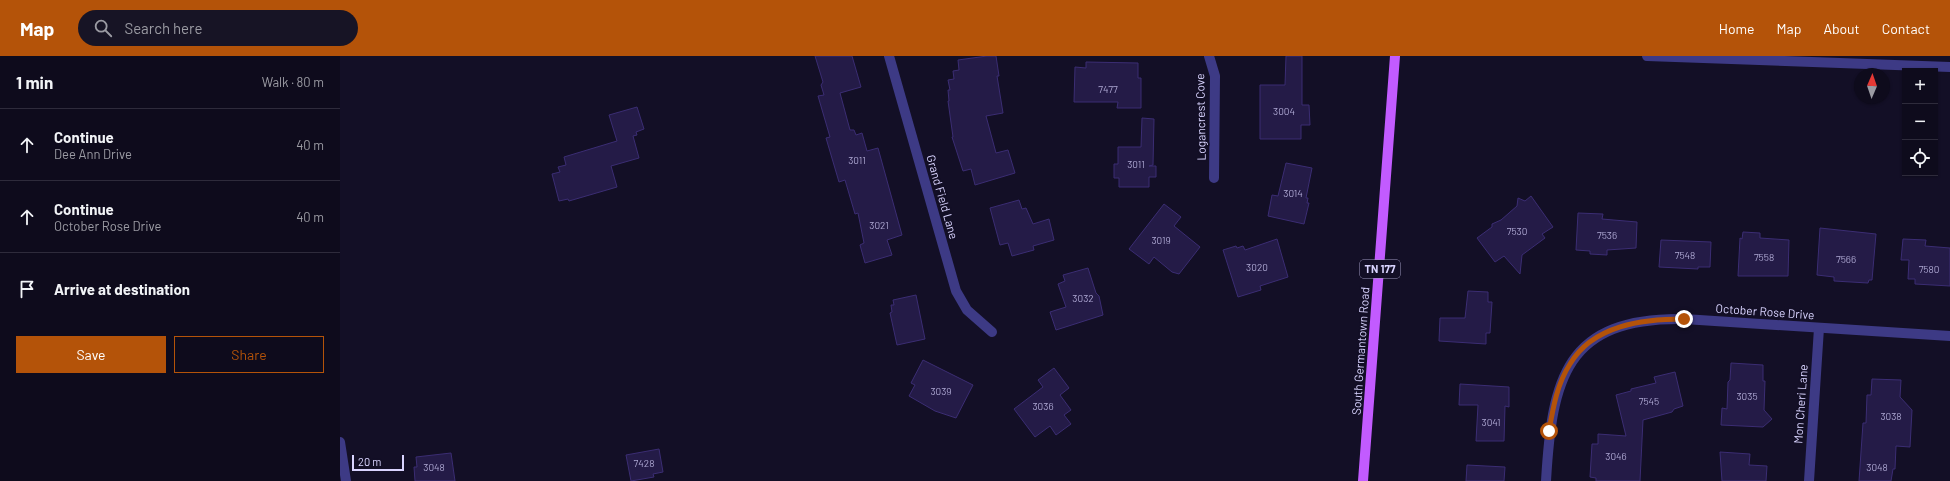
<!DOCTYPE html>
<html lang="en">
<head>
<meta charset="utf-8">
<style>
	:root { --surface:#0e0b1c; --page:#171425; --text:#f1f3f6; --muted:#9b9ba3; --line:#2e2b3b; --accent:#b45309 }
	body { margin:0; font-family:Barlow,sans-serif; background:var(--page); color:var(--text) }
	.controls { position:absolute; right:12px; top:12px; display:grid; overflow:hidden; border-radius:0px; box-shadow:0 1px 3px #0004 }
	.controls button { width:36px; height:36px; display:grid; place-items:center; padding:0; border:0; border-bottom:1px solid var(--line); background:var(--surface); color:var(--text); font:20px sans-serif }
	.compass { position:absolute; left:1514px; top:12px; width:36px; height:36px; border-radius:50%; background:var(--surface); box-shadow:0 1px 3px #0004; rotate:2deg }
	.scale { position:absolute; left:12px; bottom:10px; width:52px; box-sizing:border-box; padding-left:4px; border:2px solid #d9d4ff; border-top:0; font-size:11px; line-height:14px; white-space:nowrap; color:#d9d4ff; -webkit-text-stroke:3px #130f26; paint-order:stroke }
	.stop { position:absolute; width:12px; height:12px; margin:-9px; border:3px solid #b45309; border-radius:50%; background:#fff }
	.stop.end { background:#b45309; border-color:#fff; box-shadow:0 1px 4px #0008 }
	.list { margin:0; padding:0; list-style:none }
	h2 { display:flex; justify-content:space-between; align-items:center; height:52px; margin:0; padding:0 16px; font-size:17px }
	h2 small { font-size:13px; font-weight:400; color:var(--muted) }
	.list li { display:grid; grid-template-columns:26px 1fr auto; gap:12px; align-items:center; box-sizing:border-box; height:72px; padding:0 16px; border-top:1px solid var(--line) }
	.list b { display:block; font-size:15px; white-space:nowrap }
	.list p { margin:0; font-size:13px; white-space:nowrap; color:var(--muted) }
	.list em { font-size:13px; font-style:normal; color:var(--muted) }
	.actions { display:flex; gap:8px; padding:12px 16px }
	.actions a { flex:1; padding:9px 0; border:1px solid var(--accent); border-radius:0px; text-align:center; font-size:14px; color:var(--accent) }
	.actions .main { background:var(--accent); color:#fff }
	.icon { flex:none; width:22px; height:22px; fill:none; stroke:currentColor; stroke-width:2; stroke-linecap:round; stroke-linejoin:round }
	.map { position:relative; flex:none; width:1610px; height:425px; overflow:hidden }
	header { display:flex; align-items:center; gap:24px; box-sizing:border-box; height:56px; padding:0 20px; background:var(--accent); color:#fff }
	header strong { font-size:19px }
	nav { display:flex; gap:22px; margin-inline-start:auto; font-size:14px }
	.search { width:280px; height:36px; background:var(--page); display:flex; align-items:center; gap:10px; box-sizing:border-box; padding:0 14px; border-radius:22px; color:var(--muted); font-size:15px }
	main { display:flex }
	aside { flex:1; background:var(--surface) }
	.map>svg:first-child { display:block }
</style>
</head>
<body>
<header>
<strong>Map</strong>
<div class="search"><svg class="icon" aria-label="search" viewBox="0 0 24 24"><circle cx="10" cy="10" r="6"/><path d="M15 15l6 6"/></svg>Search here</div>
<nav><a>Home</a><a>Map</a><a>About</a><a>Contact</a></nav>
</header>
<main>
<aside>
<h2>1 min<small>Walk · 80 m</small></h2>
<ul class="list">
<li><svg class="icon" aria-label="ahead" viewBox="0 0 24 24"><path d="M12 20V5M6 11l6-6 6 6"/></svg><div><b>Continue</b><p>Dee Ann Drive</p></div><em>40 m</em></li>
<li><svg class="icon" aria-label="ahead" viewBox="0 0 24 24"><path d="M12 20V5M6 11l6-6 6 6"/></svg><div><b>Continue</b><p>October Rose Drive</p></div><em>40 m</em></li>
<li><svg class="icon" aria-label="arrive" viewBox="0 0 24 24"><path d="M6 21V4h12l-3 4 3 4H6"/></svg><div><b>Arrive at destination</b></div></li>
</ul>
<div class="actions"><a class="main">Save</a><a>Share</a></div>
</aside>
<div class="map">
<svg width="1610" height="425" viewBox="0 0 1610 425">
	<rect width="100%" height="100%" fill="#130f26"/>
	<g fill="#241b47" stroke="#3b2d73">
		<path d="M475,0h37l9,31 -21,6 10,37h4l2,5 6,-2 5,18 11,-3 24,87 -15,5 5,15 -27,8 -5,-18 4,-2 -6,-30 -3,1 -10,-34 -6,2 -13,-44 4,-1 -12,-41 6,-1 -3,-10 2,-3z"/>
		<path d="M647,0h9l3,20h-2l6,37 -17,3 10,37 12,-3 7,23 -40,12 -4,-16 -8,2 -11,-34h1l-5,-36h1l-1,-11h2l-2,-10 6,-1 -1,-8 6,-1 -1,-10z"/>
		<path d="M946,0h16v49h7l1,20h-9v14h-41v-54h25z"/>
		<path d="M746,6l52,1v15h3v30h-24l1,-6h-44l1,-35 11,1z"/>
		<path d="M297,51l7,22 -8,3 1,3 -4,1 6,22 -28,8 6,21 -48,14 -1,-2 -9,2 -7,-27 8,-2 -2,-5 8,-2 -2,-8 53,-16 -8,-26z"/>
		<path d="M802,62l12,1 -1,46 -4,1h7v11h-7v10h-30v-9h-5v-14h4v-17h23z"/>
		<path d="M946,107l26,5 -6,30h2l-1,5h2l-5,21 -36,-8 4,-21 6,1z"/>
		<path d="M1191,140l22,31 -11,7 3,4 -23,17 -2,19 -16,-18 -9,6 -18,-24 15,-11v-3l9,-4 16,-14 1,-8 7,3z"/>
		<path d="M679,144l3,9 4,-1 7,16 16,-5 5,21 -21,6 1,4 -22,6 -4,-13 -8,2 -10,-37z"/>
		<path d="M824,148l17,13 -7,9 26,21 -21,27 -7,-2 -18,-15 -5,7 -20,-15z"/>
		<path d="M1238,157l25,1 -1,5 35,3 -1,26 -29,2v5l-17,-1v-3l-14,-1z"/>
		<path d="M1480,172l56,6 -4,46h-3l-1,3 -34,-2v-4l-17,-2z"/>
		<path d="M1403,176l17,1v5l29,2 -1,36h-50l2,-38 2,1z"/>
		<path d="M937,183l11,38 -28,9 1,4 -23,7 -15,-47 13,-4 1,2 6,-2 2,4z"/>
		<path d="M1563,183l23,1 -1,6 25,2v38l-35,-2v-5h-7l1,-19h-8z"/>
		<path d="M1321,184l50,2 -1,25h-12v2l-39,-2z"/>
		<path d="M748,212l8,25 3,3 4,19 -47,15 -6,-18 16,-5 -8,-23 7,-3 -2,-6z"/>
		<path d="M1128,235l20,1v10h4l-2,31h-4v11l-47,-3 1,-23h25z"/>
		<path d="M576,239l9,44 -28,6 -7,-32 2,-1 -1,-7h3l-1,-5z"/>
		<path d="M583,304l50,25 -17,33 -21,-7 -26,-15 6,-11 -4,-2z"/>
		<path d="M1391,307l32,2v16h2l-1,29 8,9 -9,8 -42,-2 1,-17 5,1 1,-27 2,-2z"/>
		<path d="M714,312l15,20 -9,7 11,15 -7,5 7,9 -15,11 -6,-9 -15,11 -21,-28 29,-22 -5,-7z"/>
		<path d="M1335,316l8,34 -9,3 -2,3 -29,8 -3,61h-44v-3l-6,-1 2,-33h6v-10l28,2 -10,-41 15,-4v-2l25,-6 -2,-6z"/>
		<path d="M1532,323l29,1 -1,17 12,13 -2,37 -14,-1 -1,23h-2l-2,12h-32l4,-58h3l1,-28h4z"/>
		<path d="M1120,328l49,3v20l-4,-1 -1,35h-28l2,-36h-19z"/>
		<path d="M319,393l4,23 -10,2 1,3 -23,4 -5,-26z"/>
		<path d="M1380,396l30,2 -1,11 18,1 -1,15h-44z"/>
		<path d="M111,397l4,28h-40l-1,-14h3l-1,-10z"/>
		<path d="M1127,409l38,2 -1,14h-38z"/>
	</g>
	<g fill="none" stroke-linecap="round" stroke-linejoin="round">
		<g stroke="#3d3a85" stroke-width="10">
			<path d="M549,0l67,235 11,19 25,22"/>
			<path d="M869,0l6,20 -1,102"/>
			<path d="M1206,425c6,-102 19,-164 138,-162l266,17"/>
			<path d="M1469,425l10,-153"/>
		</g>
		<g stroke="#3d3a85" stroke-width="10">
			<path d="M1307,0l303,11"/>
			<path d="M0,386l6,39"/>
		</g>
		<path stroke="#c25bff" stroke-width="10" d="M1023,425l32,-425"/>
	</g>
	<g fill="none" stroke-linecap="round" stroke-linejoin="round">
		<path stroke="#b45309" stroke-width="5" d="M1209,375c4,-23 8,-47 21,-67 23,-39 73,-45 114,-45"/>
	</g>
	<g text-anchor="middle" stroke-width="3.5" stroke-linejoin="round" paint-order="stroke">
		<g font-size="10" fill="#aca6d1">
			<text x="768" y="37">7477</text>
			<text x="944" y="59">3004</text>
			<text x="517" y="108">3011</text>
			<text x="796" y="112">3011</text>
			<text x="953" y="141">3014</text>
			<text x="539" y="173">3021</text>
			<text x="1177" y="179">7530</text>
			<text x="1267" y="183">7536</text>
			<text x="821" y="188">3019</text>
			<text x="1345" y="203">7548</text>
			<text x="1424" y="205">7558</text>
			<text x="1506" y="207">7566</text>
			<text x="917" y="215">3020</text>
			<text x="1589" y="217">7580</text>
			<text x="743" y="246">3032</text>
			<text x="601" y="339">3039</text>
			<text x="1407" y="344">3035</text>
			<text x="1309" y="349">7545</text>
			<text x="703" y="354">3036</text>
			<text x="1551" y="364">3038</text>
			<text x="1151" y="370">3041</text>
			<text x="1276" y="404">3046</text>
			<text x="304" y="411">7428</text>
			<text x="94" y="415">3048</text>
			<text x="1537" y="415">3048</text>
		</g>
		<rect fill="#130f26" stroke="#9e99be" stroke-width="1" x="1020" y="204" width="40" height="18" rx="3"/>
		<g font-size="11" font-weight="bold" fill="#d9d4ff">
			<text x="1040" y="217">TN 177</text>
		</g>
		<g font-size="12" fill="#d9d4ff" stroke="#130f26">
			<text transform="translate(861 61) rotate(-91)" y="4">Logancrest Cove</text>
			<text transform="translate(602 141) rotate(74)" y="4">Grand Field Lane</text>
			<text transform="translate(1425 256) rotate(4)" y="4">October Rose Drive</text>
			<text transform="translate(1021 295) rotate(-86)" y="4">South Germantown Road</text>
			<text transform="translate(1461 348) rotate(-86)" y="4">Mon Cheri Lane</text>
		</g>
	</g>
</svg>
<div class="controls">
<button>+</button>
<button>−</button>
<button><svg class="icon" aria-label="locate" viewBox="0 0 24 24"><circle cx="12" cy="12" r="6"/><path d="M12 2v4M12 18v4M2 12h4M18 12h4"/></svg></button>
</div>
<svg class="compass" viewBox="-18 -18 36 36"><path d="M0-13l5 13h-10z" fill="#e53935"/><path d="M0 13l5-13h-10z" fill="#9b9ba3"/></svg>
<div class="scale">20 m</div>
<div class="stop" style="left:1209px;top:375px"></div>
<div class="stop end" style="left:1344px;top:263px"></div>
</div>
</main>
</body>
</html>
